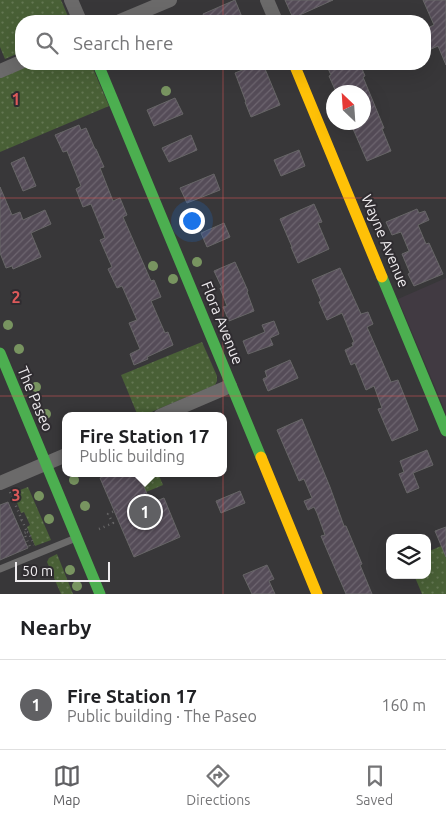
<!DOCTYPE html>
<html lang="en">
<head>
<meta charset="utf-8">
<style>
	:root { --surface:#fff; --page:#f2f2f2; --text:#202124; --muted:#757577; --line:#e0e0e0; --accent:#606063 }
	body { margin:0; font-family:Ubuntu,sans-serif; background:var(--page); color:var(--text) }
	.controls { position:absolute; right:15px; bottom:15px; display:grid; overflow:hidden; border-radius:10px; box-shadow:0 5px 20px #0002 }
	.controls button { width:45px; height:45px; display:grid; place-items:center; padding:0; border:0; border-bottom:1px solid var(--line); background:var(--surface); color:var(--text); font:25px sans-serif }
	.compass { position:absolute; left:326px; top:85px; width:45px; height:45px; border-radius:50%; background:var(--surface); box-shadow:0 5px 20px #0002; rotate:335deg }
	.scale { position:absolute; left:15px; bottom:12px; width:95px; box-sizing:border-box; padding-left:5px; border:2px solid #eeebee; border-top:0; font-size:14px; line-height:18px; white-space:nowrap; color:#eeebee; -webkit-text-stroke:4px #2f2c30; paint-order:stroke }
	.you { position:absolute; left:191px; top:220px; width:18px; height:18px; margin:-12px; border:4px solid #fff; border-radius:50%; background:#1a73e8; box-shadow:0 0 0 8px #1a73e833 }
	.badge { display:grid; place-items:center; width:32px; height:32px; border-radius:50%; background:var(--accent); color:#fff; font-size:16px; font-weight:700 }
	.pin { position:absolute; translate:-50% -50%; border:2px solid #fff; box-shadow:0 1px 5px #0006 }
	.popup { position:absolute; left:62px; top:412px; width:165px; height:65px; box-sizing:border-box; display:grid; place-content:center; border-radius:10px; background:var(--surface); filter:drop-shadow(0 1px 4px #0005); font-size:16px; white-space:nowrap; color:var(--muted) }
	.popup b { font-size:19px; color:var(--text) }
	.popup::after { content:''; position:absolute; left:50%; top:100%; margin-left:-10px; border:10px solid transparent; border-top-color:var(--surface) }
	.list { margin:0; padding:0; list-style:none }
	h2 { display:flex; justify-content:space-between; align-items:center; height:65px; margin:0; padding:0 20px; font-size:21px }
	h2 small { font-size:16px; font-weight:400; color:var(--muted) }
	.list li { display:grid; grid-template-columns:32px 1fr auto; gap:15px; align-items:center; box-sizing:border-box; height:90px; padding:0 20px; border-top:1px solid var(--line) }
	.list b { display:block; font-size:19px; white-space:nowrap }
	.list p { margin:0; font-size:16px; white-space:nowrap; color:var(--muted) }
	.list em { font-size:16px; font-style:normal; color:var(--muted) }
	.icon { flex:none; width:28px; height:28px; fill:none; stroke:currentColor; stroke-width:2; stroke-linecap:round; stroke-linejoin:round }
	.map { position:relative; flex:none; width:446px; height:594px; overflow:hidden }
	.search { position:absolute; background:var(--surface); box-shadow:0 5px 20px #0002; left:15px; right:15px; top:15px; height:55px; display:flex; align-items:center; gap:12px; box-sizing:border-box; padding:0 18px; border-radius:20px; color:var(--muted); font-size:19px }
	.sheet { height:155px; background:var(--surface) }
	nav { display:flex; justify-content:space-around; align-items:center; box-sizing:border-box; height:70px; border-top:1px solid var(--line); background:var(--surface); font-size:14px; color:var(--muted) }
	nav a { display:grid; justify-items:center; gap:2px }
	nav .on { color:var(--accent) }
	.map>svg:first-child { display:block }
</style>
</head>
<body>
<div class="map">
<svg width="446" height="594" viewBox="0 0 446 594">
	<defs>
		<pattern id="grass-dots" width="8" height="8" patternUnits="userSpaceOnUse" patternTransform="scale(1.25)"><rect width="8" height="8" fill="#496036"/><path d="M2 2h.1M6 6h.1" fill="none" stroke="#647753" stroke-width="1.8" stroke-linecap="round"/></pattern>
		<pattern id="building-hatch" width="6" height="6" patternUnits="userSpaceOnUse" patternTransform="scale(1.25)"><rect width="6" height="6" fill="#554c58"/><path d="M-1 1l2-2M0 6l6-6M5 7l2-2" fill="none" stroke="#6e6670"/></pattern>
	</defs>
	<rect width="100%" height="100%" fill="#383739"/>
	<path fill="#413a42" d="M446,278v135l-48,-114z"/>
	<g fill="url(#grass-dots)">
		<path d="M0,0h61l9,21h-49v31l-16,7 -5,-12z"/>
		<path d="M32,64h59l18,42 -109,46v-75z"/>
		<path d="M202,342l15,34v5l-2,4 -73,31h-4l-17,-41z"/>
		<path d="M138,473h20l5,12 -17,7z"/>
		<path d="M28,487l23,53 -16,6 -8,-19 3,-2 -6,-13 -3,1 -5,-13 1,-2 -2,-6z"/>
		<path d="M446,544v50h-24l-8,-19h13v-23z"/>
		<path d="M57,554l16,40h-12l-14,-32 2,-4z"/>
	</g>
	<g fill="url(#building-hatch)" stroke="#676667">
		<path d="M235,0l7,17 -11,4h-25l-3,-7z"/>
		<path d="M285,0h48l-40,18z"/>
		<path d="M423,0h23v65l-8,-19 -9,4 -4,-10v-11l9,-4z"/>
		<path d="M257,64h6l17,41 -29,12 -6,-15h1l-11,-29z"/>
		<path d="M326,64h34l5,12 -2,1 21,51 -2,1 9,22 -24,10 -17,-39h14v-30h-28l-7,-16 2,-1z"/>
		<path d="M175,98l8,16 -29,12 -7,-16z"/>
		<path d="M79,125l2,5 5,-2 9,21h1l8,18 -4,1 13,33 7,-3 7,17 -4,2 28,64 3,-1 7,17 -10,4 14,32 3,-1 5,13 -26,12 1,2 -14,6 -4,-11 10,-5 -11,-26 8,-3 -15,-34 -5,2 -9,-19 4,-2 -12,-27 5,-2 -14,-34 -8,3 -7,-18 5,-3 -14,-35 -4,1 -8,-17z"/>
		<path d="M191,135l6,15 -28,12 -7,-14z"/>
		<path d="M299,150l6,16 -24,10 -7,-16z"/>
		<path d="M24,157l12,29 -13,5 -12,-28z"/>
		<path d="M214,174l6,16 -33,13 -7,-15z"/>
		<path d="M0,187l12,28 8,-3 3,8 22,-10 6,14 -20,9 10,24 -28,12 -1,-3 -6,2 -6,-15z"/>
		<path d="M314,204l8,18 -4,1 11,26 -31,14 -7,-16h1l-12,-28z"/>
		<path d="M417,209l2,4 6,-2 4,9 -11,5 8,19 3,-1 14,31 -29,12 -6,-12 2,-1 -8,-19 7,-3 -8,-19 -9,3 -6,-13z"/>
		<path d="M224,223l6,14 -23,10 -6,-14z"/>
		<path d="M235,262l13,29 -1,1 7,19 -25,10 -6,-14 4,-1 -7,-18h2l-8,-17z"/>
		<path d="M340,268l21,46 7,-2 5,12 -6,3 15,34 9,21 7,-2 20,50 -26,11 -14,-32 4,-1 -8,-22 -8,4 -11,-27 -4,2 -6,-15 8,-4 -1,-3 2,-1 -12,-29 -15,7 -8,-18 2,-1 -9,-21z"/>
		<path d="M274,321l5,13 -9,4 3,7 -25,9 -5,-13 22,-9 -3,-7z"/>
		<path d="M290,360l8,18 -30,13 -5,-12 4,-2 -2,-6z"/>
		<path d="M302,419l28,68 14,39h2l16,38 -2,1 12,29h-26l-25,-58 4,-1 -8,-22 -3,-6 -6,3 -4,-9 8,-3 -8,-19 -5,2 -22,-51z"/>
		<path d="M427,450l6,15 -20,8 6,15 -12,5 -8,-19 5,-2 -4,-11z"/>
		<path d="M112,473h26l13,30 13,-5 16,39 -46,20 -34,-79z"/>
		<path d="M240,491l5,12 -24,10 -5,-12z"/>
		<path d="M8,502l20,46 -28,12v-55z"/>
		<path d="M446,527v30l-11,-26z"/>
		<path d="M267,565l7,14 -5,2 6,13h-23l-9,-19z"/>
	</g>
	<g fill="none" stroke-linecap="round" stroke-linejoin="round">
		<g stroke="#686768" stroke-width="2.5" stroke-dasharray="1 4" stroke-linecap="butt">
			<path d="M10,492l17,40 -3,1 6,14"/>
			<path d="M16,522l6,-2"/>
			<path d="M99,529l14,-6 -5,-9 11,-5"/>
			<path d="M27,532l2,1 5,12"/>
		</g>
		<path stroke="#6b6a6a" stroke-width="7" d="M0,569l76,-31"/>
		<g stroke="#6b6a6a" stroke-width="14">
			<path d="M71,0l9,21"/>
			<path d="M267,0l9,21"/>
			<path d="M120,21l50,-21"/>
			<path d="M0,71l21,-9"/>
			<path d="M160,416l70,-30"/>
			<path d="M0,483l66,-28"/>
		</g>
		<g stroke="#4caf50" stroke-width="11">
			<path d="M98,64l163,393"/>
			<path d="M382,277l64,154"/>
			<path d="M0,353l100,241"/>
		</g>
		<g stroke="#ffc107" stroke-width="11">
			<path d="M294,64l88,213"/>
			<path d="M261,457l56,137"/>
		</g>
	</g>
	<g fill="#789460">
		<circle cx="166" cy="91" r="5"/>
		<circle cx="197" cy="262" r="5"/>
		<circle cx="153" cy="266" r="5"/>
		<circle cx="173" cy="279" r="5"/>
		<circle cx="8" cy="325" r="5"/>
		<circle cx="19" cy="349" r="5"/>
		<circle cx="36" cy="387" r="5"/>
		<circle cx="46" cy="414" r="5"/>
		<circle cx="74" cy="480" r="5"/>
		<circle cx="39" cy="496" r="5"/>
		<circle cx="85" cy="506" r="5"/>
		<circle cx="49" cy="519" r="5"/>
		<circle cx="70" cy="570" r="5"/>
		<circle cx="77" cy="586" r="5"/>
	</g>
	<path fill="none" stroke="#dc595a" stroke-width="1" stroke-opacity="0.55" d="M223,0v21M223,64v530M0,198h446M0,396h446"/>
	<g text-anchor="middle" stroke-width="4" stroke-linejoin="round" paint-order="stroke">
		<g font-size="15" fill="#eeebee" stroke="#2f2c30">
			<text transform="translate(385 241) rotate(67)" y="5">Wayne Avenue</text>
			<text transform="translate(222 323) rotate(68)" y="5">Flora Avenue</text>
			<text transform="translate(35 399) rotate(67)" y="5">The Paseo</text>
		</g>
	</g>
	<g font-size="16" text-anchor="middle" font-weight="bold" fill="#dc595a" stroke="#2f2c30" stroke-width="4" stroke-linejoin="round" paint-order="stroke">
		<text x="16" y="105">1</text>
		<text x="16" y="303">2</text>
		<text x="16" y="501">3</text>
	</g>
</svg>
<div class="controls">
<button><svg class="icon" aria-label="layers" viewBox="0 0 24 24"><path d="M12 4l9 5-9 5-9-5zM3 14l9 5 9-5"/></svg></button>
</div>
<svg class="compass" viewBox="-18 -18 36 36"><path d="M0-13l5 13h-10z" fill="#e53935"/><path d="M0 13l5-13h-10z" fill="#757577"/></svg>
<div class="scale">50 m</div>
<div class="you"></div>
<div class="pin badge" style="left:145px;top:512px">1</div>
<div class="popup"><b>Fire Station 17</b>Public building</div>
<div class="search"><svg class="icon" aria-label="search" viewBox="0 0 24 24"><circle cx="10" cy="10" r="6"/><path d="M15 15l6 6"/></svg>Search here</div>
</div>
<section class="sheet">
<h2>Nearby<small></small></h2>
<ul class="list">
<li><span class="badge">1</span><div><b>Fire Station 17</b><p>Public building · The Paseo</p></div><em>160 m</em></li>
</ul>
</section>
<nav>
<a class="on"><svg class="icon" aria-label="map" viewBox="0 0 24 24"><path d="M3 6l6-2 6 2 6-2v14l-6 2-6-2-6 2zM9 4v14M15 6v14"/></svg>Map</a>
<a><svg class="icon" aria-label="directions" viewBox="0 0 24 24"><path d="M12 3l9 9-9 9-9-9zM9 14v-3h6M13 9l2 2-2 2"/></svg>Directions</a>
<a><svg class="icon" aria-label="saved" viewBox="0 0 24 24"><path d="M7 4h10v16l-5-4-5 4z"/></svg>Saved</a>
</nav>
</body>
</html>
